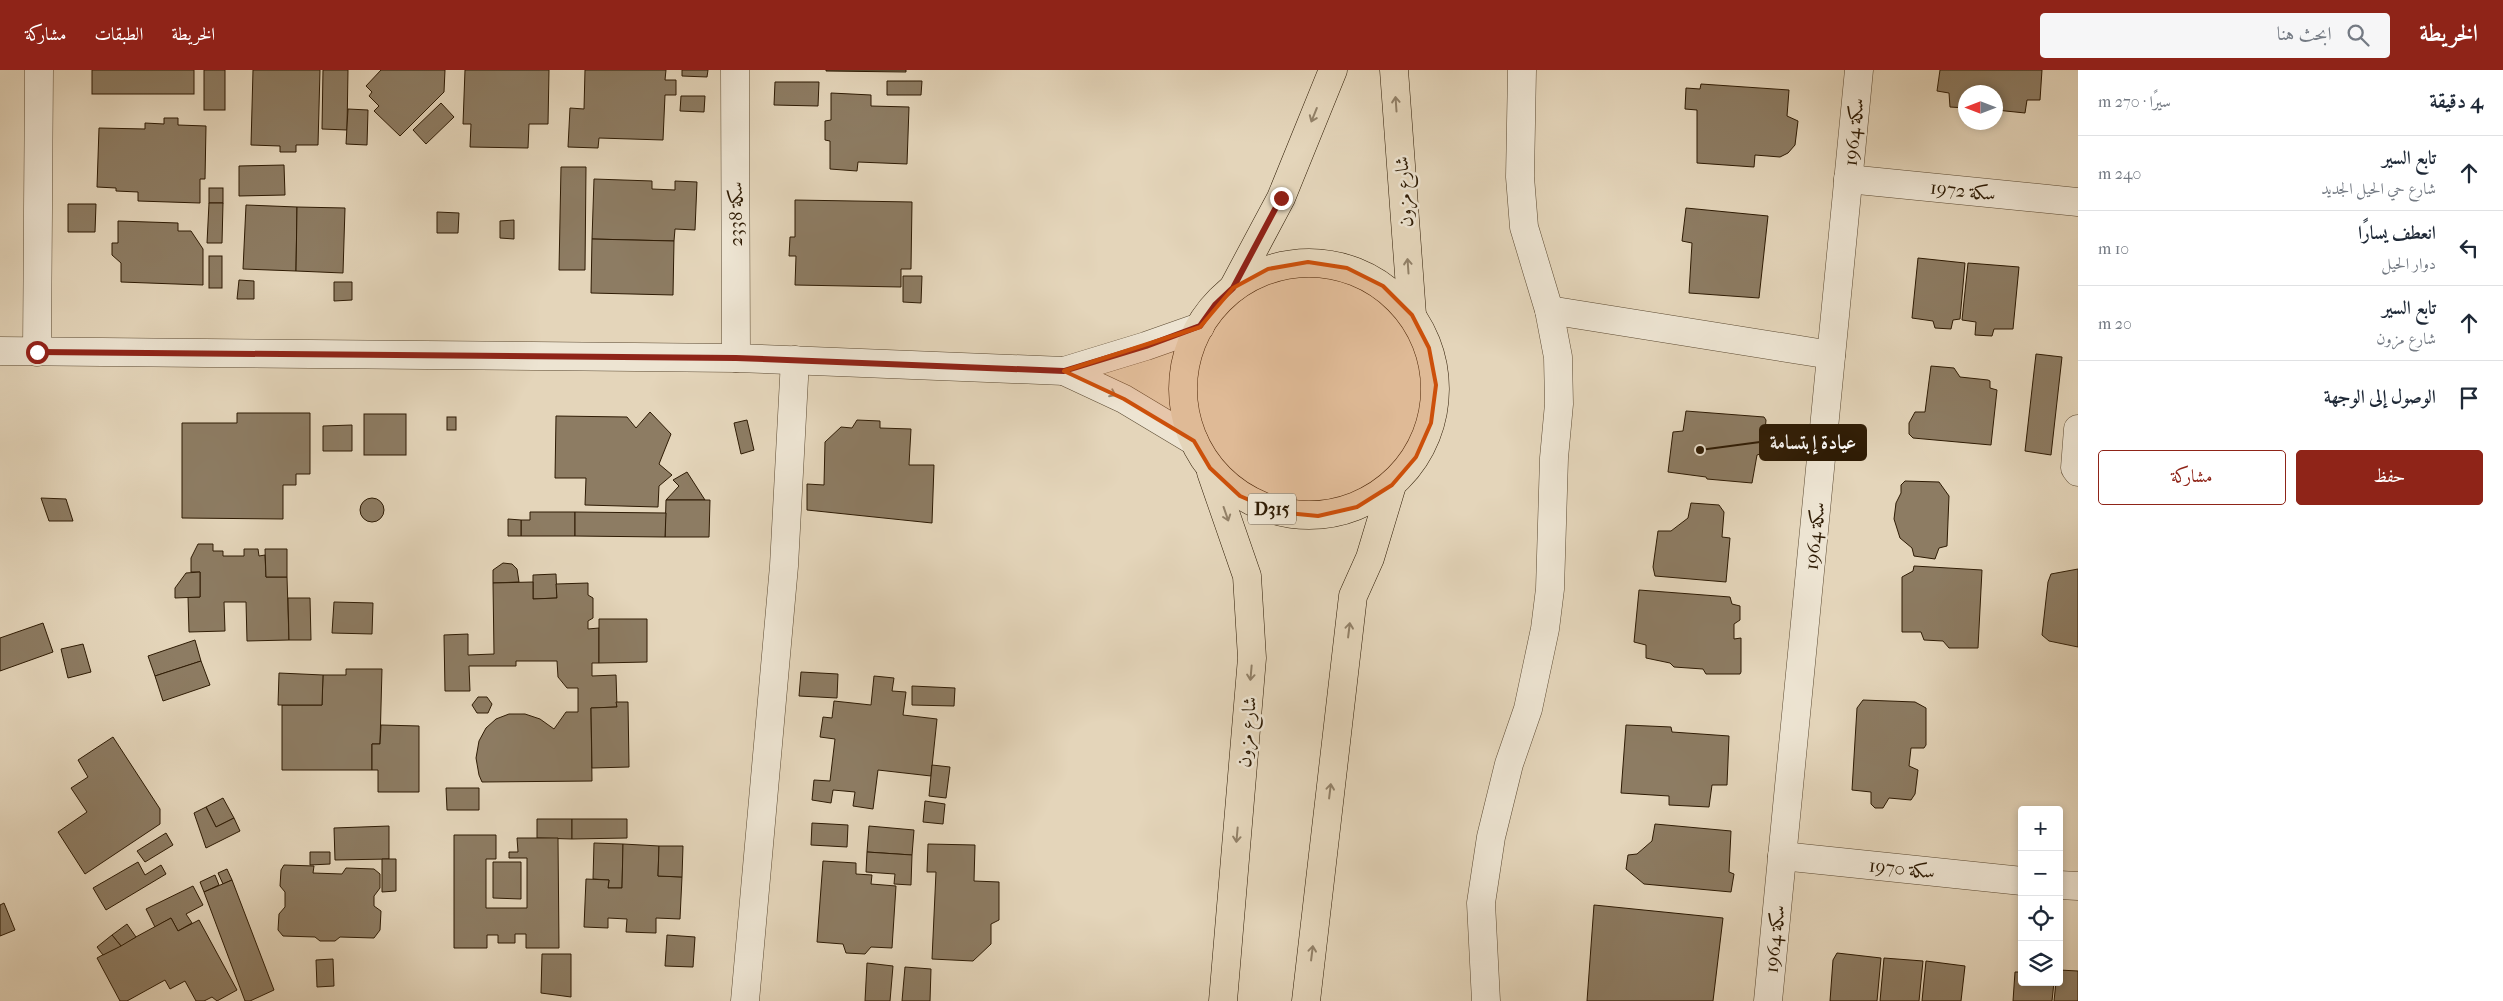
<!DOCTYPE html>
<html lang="ar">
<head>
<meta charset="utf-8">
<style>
	:root { --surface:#fff; --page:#f6f6f7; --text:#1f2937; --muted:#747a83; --line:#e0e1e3; --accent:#8f2418 }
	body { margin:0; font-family:"IM FELL French Canon",Amiri,serif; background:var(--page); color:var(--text); direction:rtl }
	.controls { position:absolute; right:15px; bottom:15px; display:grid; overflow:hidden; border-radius:5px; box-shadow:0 2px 8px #0003 }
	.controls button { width:45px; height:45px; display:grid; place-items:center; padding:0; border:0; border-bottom:1px solid var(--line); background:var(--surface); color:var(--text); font:25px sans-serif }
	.compass { position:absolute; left:1958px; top:15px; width:45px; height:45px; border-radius:50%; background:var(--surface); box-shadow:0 2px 8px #0003; rotate:270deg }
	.stop { position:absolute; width:15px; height:15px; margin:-11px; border:4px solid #8f2418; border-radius:50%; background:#fff }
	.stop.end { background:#8f2418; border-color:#fff; box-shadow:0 1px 5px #0008 }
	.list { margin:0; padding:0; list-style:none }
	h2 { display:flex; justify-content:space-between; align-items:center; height:65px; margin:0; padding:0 20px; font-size:21px }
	h2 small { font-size:16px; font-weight:400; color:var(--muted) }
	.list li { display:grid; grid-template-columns:32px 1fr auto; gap:15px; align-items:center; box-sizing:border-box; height:75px; padding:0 20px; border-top:1px solid var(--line) }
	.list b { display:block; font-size:19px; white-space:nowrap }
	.list p { margin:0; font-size:16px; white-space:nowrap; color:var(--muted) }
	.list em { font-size:16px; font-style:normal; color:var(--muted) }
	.actions { display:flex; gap:10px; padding:15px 20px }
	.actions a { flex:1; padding:11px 0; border:1px solid var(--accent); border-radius:5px; text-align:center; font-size:18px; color:var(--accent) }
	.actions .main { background:var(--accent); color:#fff }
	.icon { flex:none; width:28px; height:28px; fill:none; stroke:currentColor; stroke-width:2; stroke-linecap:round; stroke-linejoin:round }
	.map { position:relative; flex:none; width:2078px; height:931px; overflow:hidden; direction:ltr }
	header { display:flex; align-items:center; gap:30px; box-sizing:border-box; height:70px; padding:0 25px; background:var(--accent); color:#fff }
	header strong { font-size:24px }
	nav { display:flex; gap:28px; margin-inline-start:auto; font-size:18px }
	.search { width:350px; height:45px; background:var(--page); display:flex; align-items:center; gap:12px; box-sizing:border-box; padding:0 18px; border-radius:5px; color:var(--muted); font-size:19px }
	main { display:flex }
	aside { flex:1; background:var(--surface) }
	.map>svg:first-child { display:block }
</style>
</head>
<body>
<header>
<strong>الخريطة</strong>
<div class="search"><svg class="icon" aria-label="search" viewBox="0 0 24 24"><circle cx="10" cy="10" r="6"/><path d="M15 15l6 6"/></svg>ابحث هنا</div>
<nav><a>الخريطة</a><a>الطبقات</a><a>مشاركة</a></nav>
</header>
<main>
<aside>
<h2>4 دقيقة<small>سيرًا · 270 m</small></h2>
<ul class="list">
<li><svg class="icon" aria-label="ahead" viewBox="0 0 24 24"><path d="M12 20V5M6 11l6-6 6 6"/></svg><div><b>تابع السير</b><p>شارع حي الحيل الجديد</p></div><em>240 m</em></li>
<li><svg class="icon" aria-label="left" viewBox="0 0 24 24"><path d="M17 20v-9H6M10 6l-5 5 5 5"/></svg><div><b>انعطف يسارًا</b><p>دوار الحيل</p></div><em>10 m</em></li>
<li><svg class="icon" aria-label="ahead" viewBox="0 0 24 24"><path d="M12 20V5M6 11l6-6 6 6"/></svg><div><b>تابع السير</b><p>شارع مزون</p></div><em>20 m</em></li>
<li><svg class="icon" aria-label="arrive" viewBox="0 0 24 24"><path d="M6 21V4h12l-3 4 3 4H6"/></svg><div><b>الوصول إلى الوجهة</b></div></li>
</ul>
<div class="actions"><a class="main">حفظ</a><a>مشاركة</a></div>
</aside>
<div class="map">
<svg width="2078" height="931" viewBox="0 0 2078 931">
	<rect width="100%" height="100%" fill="#e4d5ba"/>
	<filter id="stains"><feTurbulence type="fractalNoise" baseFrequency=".004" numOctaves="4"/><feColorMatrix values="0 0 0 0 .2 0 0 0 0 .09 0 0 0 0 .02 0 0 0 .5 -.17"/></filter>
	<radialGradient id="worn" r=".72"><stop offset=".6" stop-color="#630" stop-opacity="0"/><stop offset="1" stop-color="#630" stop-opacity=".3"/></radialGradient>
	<g fill="#8d7c63" stroke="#2e1b04">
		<rect x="92" y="0" width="102" height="24"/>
		<rect x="204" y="0" width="21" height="40"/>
		<path d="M253,0h67l-2,75h-22v7h-16v-6l-29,-1z"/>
		<path d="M323,0h25l-1,60 -25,-1z"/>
		<path d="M381,0h64l-1,22 -44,44 -26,-25 5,-5 -10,-10 3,-4 -6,-6z"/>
		<path d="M465,0h84l-1,54h-19l-1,24 -58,-1 1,-23h-8z"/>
		<path d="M585,0h81l-1,10h11v15h-11l-2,45 -64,-2 -1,10 -30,-1 2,-39 14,1z"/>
		<path d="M682,0h26l-1,7 -25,-1z"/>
		<path d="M826,0h80v2l-80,-1z"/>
		<path d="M1940,0h102l-2,30h-13l-2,13 -29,-3v-18h-30v16l-16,-1 -1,-14 -12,-2z"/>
		<path d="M887,11h35l-1,14h-34z"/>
		<path d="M775,12h44l-1,24 -44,-1z"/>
		<path d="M1701,14l88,6 -2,26 11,5 -3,24 -7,8 -8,4 -25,-2 -1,12 -57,-4v-53l-12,-1 1,-21 14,1z"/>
		<path d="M831,23l40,2v11l38,1 -2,57 -49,-2 -1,9 -27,-2v-28l-5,-1v-19l6,-1z"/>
		<path d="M681,26h24l-1,16 -24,-1z"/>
		<path d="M441,33l13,14 -28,27 -13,-14z"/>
		<path d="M348,39l20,1 -1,35 -21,-1z"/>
		<path d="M164,48h14v7l28,1 -1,53h-5v24l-62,-2v-9l-22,-1v-3l-19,-1 2,-59 46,1v-6l19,1z"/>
		<path d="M284,95l1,30 -46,1v-30z"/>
		<path d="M561,97h25l-1,103h-26z"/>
		<path d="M594,109l58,2v8l23,1v-9l22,1 -2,48 -20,-1 -1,12 -82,-2z"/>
		<rect x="209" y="118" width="14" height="15"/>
		<path d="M795,130l117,2 -1,67h-10v18l-106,-2 1,-29h-7l1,-19h5z"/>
		<path d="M209,133h14l-1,40h-15z"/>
		<path d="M68,134h28l-1,28h-27z"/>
		<path d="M246,135l51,2 -1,64 -53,-2z"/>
		<path d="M297,137l48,1 -2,65 -47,-2z"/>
		<path d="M1686,138l82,8 -9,82 -70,-5 3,-50 -10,-2z"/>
		<path d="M437,142l22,1 -1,20h-21z"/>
		<path d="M514,150v19l-14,-1v-17z"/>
		<path d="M118,151l60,2v8h13l12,18v36l-82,-3v-19l-9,-8v-12h6z"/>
		<path d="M592,169l82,2 -1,54 -82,-2z"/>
		<rect x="209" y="186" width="13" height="32"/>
		<path d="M1918,188l47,5 -5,56 -7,1 -2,9 -16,-1 -2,-7 -21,-3z"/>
		<path d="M1968,193l51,4 -6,62h-19l-2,7 -17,-1 1,-13 -14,-2z"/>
		<path d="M903,206h19l-1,27 -18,-1z"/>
		<path d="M239,210l15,1v18h-17z"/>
		<path d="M334,212h18v18l-18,1z"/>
		<path d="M2036,284l26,3 -11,98 -26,-4z"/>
		<path d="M1931,296l23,2 6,9 28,3 2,1v7l7,2 -6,55 -78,-7 -4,-4v-11l6,-11h10z"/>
		<path d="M1686,341l78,6 2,3 -3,33 -6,2 -5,28 -45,-4 -1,-2 -38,-5 5,-40 10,-1z"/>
		<path d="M650,342l21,22 -12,30 13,11 -13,11 -1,21 -73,-2 1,-27h-31l1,-62 71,1 9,11z"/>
		<path d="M237,343h73v61h-14v11h-13v34l-101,-1v-95h55z"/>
		<rect x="364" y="344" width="42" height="41"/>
		<rect x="447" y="347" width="9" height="13"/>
		<path d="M747,350l7,30 -13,4 -7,-31z"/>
		<path d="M857,350l23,1v7l31,1 -2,36h25l-2,58 -125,-13v-26l17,1 1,-43 16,-15 11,1z"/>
		<path d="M352,355v26h-29v-25z"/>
		<path d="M687,402l18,28h-39l13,-14 -6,-6z"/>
		<path d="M1905,411l34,1 10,14 -2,50 -8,2 -4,11 -21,-3 -2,-8 -12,-10 -6,-19 2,-16 5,-10v-8z"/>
		<circle cx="372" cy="440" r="12"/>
		<path d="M41,428l25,1 7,22h-24z"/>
		<path d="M666,430h44l-1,37h-44z"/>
		<path d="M1691,433l28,2 5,7 -2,25 8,1 -4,44 -71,-6 -2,-9 5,-36h13l17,-13z"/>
		<path d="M530,442h45v24h-54v-16h9z"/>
		<path d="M575,442l91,1 -1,24 -90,-1z"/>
		<path d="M508,449l13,1v16h-13z"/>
		<path d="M198,474h15v7h10v5h21v-7h14l1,7 6,-1 1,22h21l2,63 -42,1 -1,-39h-22l1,29 -36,1 -1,-35h12v-25h-9v-14z"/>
		<path d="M265,479h22v28h-21z"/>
		<path d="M503,493l9,1 5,5 2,13 -26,1v-13z"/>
		<path d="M1914,496l68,4 -4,78h-29l-6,-7 -19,-1 -3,-8h-19v-55l11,-6z"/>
		<path d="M2078,499v78l-29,-6 -7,-6 6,-53 3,-8z"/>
		<path d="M200,502v25l-25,1v-10l11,-15z"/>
		<path d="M556,504l1,24 -24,1v-24z"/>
		<path d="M533,512v17l24,-1 -1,-14 32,-1v12l5,3v20l-5,3v8l11,-1v35h-7v13l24,-1 1,32 -26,1 1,73 -110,1 -3,-7 -3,-17 3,-17 7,-13 10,-9 13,-5h16l15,5 14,10 12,-17h12v-24h-11l-9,-11 -1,-16h-41v5h-47l1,25h-25l-1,-56 24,-1v21l26,-1 -1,-71z"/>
		<path d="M1639,520l91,7 2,7 8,2v14l-6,4v15l7,-1v34l-1,2h-34l-3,-5 -29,-2 -4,-4 -24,-5v-13l-12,-3z"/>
		<path d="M288,528h22l1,42h-22z"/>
		<path d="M334,532l39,1 -1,31 -40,-1z"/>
		<path d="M599,549h48v43l-48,1z"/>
		<path d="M43,553l10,29 -53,19v-33z"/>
		<path d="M195,570l6,21 -46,15 -7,-20z"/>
		<path d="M83,574l8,28 -23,6 -7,-29z"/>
		<path d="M201,591l9,24 -47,16 -8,-25z"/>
		<path d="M346,599h36l-2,75h-8v26h-90v-65h40l1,-30h23z"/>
		<path d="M801,602l37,2 -1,24 -38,-2z"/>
		<path d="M279,603l44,2 -1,30h-44z"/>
		<path d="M874,606l20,2 -2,13 14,1 -3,23 34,4 -6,57 -53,-6 -5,39 -20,-3 2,-14 -22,-2 -2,13 -19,-3 2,-20 16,1 5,-42 -15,-2 3,-20 9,1 2,-17 37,4z"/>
		<path d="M912,616l43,2 -1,18 -42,-1z"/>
		<path d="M478,627h9l5,7 -4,9h-11l-5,-8z"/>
		<path d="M1863,630l52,2 11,6v37l-2,3h-13l-2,18 9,4 -3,24 -4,6 -22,-2 -6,10h-8l-4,-4v-12l-19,-2 5,-82z"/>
		<path d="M616,632h12l1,65 -37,1 -1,-60 26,-1z"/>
		<path d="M381,655l38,1v66h-41v-22h-6v-26h8z"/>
		<path d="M1626,655l45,2 1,5 57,4 -2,49h-15l-3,22 -40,-2v-9l-48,-3z"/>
		<path d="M113,667l47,72v15l-75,50 -27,-42 29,-20 -16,-24 17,-11 -10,-17z"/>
		<path d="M932,695l18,2 -4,31 -17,-2z"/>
		<path d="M446,718h33v22h-32z"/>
		<path d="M223,728l11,20 -18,9 -10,-20z"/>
		<path d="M925,731l20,3 -2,20 -20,-2z"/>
		<path d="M206,737l10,20 18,-9 6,13 -34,17 -12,-35z"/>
		<path d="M537,749h35v20l-35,-1z"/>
		<path d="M572,749h55v19l-55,1z"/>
		<path d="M812,753l36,2 -1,22 -36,-2z"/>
		<path d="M1655,754l76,7 -2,41 5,2 -3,18 -87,-8 -18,-15 2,-14 9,-1 15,-13z"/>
		<path d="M389,756v33l-54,1 -1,-32z"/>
		<path d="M869,756l45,4 -2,25 -45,-3z"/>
		<path d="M166,763l7,12 -28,17 -8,-11z"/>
		<path d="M454,765h42v24h-10v49h41v-50h-18v-6h9l-1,-14h41l1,110h-33v-14h-11v9h-17v-8h-11v13h-33z"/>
		<path d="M594,773l29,1 -1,44h-14l1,-8 -16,-1z"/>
		<path d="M623,774l36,2 -1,30 24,1 -2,42 -24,-1v15l-30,-1 1,-13 -19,-1v10l-24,-1 2,-48 23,1 -1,8h14z"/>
		<path d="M928,774l47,1 -1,36 25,1v38l-8,4v20l-18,17 -41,-2 4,-87h-9z"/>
		<path d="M659,776h24l-1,31 -24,-1z"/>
		<path d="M310,782h20v12l-20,1z"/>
		<path d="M867,782l45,3 -1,30 -17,-1 1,-10 -29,-2z"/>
		<path d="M382,789h14v32l-14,1z"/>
		<path d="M823,791l33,2v11l16,1 -1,9 25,2 -4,62 -21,-1 -6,7 -19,-1 -3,-9 -26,-2z"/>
		<path d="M138,792l7,13 16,-10 5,9 -60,36 -13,-22z"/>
		<path d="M493,792h28v37l-28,-1z"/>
		<path d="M284,795l30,1 -1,7 29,1 4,-6 28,1 6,5v14l-6,8v10l7,5 -1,19 -6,8 -34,-1 -5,4h-15l-5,-4 -32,-1 -5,-6 1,-16 6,-7v-15l-5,-6 1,-16z"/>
		<path d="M227,799l5,11 -9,4 -5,-11z"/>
		<path d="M215,805l4,10 -15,7 -4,-10z"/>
		<path d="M232,810l42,110 -24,11h-5l-41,-109z"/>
		<path d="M193,816l10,19 -17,9 6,9 -14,8 -7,-13 -16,9 -9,-18z"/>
		<path d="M4,833l11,27 -15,6v-31z"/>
		<path d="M1594,835l129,13 -10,83h-126z"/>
		<path d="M171,848l7,13 21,-11 38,70 -20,11 -5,-4 -8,4h-8l-11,-20 -15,8 -5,-9 -38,21h-7l-23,-43z"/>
		<path d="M127,854l9,13 -15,9 -9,-11z"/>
		<path d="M112,865l9,11 -18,9 -6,-8z"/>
		<path d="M667,865l28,2 -2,30 -28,-1z"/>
		<path d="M1837,883l44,5 -4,43h-47l3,-41z"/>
		<path d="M542,884h29v43l-30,-4z"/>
		<path d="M1884,888l39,3 -4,40h-39z"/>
		<path d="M333,889l1,27 -17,1 -1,-27z"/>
		<path d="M1926,891l39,5 -4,35h-39z"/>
		<path d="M867,893l26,3 -3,35h-25z"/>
		<path d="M905,897l26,2 -1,32h-28z"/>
		<path d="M2059,900l19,1v30h-24l2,-19h3z"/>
		<path d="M2015,902h7v10h32l-2,19h-39z"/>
	</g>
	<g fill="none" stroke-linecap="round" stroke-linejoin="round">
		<g stroke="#5c4a32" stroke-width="29">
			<g id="minor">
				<path d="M735,0l1,288"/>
				<path d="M1848,109l230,23"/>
				<path d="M1549,240l282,45"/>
				<path d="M37,282l2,-282"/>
				<path d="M2078,359l-3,39 3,4"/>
				<path d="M1782,786l240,25"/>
				<path d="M2059,815l19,1"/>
				<path d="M745,931l39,-435 11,-206"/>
				<path d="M1486,931l-5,-98 10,-66 18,-73 19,-55 17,-80 5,-40 4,-131 5,-54 -1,-47 -9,-47 -25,-83 -4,-50 2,-107"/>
				<path d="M1768,931l91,-931"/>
			</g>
		</g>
		<g stroke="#5c4a32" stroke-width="29">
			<g id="tertiary">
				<path d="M0,281l736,7 328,13 82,-25 54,-19"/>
				<path d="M1064,301l60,28 70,42"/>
			</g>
		</g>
		<g stroke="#2e1b04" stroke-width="29">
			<g id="primary">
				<path d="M1394,0l18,245"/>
				<circle cx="1309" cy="319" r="126"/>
				<path d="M1233,218l48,-90 52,-128"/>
				<path d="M1211,402l36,104 5,82 -29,343"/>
				<path d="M1306,931l47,-405 17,-38 22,-73"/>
			</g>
		</g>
		<use href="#minor" stroke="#ede4d2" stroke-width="28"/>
		<use href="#tertiary" stroke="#ede4d2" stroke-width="28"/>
		<use href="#primary" stroke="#e4d5ba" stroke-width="28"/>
	</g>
	<defs><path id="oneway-shaft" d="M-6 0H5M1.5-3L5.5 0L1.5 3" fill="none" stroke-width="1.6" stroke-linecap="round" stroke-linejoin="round" transform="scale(1.25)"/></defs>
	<g stroke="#928168">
		<use href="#oneway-shaft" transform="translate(1396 34) rotate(-94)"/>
		<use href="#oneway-shaft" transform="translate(1314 45) rotate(112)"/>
		<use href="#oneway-shaft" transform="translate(1408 196) rotate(-94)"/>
		<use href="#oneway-shaft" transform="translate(1226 444) rotate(71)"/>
		<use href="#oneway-shaft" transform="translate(1349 560) rotate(-83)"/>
		<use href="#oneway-shaft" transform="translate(1251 603) rotate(95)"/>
		<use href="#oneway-shaft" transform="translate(1330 721) rotate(-83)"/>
		<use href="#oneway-shaft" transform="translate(1237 765) rotate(95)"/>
		<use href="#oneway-shaft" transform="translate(1312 883) rotate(-83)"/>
	</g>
	<use stroke="#978a75" href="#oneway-shaft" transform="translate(1109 322) rotate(25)"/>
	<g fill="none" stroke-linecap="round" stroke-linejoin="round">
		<path stroke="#8f2418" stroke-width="6" d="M37,282l699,6 328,13 82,-25 54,-20 15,-21 18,-17 48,-90"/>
	</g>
	<path fill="#cc500b" fill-opacity="0.2" stroke="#cc500b" stroke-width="4" stroke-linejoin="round" d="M1308,192l39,6 36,18 29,29 17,33 7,37 -5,38 -15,34 -24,28 -35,22 -39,9 -41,-4 -37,-16 -30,-28 -16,-27 -70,-42 -60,-28 136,-44 33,-39 35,-19z"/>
	<g text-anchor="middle" stroke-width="5" stroke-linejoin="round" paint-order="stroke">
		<rect fill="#ede4d2" stroke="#675742" stroke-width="1" x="1248" y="423.5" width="48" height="31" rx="4"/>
		<g font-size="18" font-weight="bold" fill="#2e1b04">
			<text x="1272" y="445">D315</text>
		</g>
		<g font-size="19" fill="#2e1b04" stroke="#ede4d2">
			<text transform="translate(1853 62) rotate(-84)" y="7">سكة 1964</text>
			<text transform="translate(1963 120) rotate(6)" y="7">سكة 1972</text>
			<text transform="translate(1403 122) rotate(-94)" y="7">شارع مزون</text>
			<text transform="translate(735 144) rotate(-90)" y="7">سكة 2338</text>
			<text transform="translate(1814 466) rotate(-84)" y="7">سكة 1964</text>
			<text transform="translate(1246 662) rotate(-85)" y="7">شارع مزون</text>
			<text transform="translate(1902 798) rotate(6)" y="7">سكة 1970</text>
			<text transform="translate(1774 869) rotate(-84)" y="7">سكة 1964</text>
		</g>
	</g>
	<path fill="none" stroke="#2e1b04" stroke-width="2" d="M1700 380L1760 372"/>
	<circle fill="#2e1b04" stroke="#ede4d2" stroke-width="2" cx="1700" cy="380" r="5"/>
	<rect fill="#2e1b04" stroke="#2e1b04" stroke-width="2" x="1760" y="355" width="106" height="35" rx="5"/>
	<g font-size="20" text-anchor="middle" font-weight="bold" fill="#fff">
		<text x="1813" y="379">عيادة إبتسامة</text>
	</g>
	<rect width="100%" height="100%" filter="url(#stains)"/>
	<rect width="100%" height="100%" fill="url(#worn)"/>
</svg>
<div class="controls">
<button>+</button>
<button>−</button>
<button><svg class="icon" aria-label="locate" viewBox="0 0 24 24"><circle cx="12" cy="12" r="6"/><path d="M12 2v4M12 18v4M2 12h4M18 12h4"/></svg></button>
<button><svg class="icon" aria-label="layers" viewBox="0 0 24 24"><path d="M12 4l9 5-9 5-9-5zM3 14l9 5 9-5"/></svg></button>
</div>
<svg class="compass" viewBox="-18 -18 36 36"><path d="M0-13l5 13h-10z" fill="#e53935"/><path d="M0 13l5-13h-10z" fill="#747a83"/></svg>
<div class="stop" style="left:37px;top:282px"></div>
<div class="stop end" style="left:1281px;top:128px"></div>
</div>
</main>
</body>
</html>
